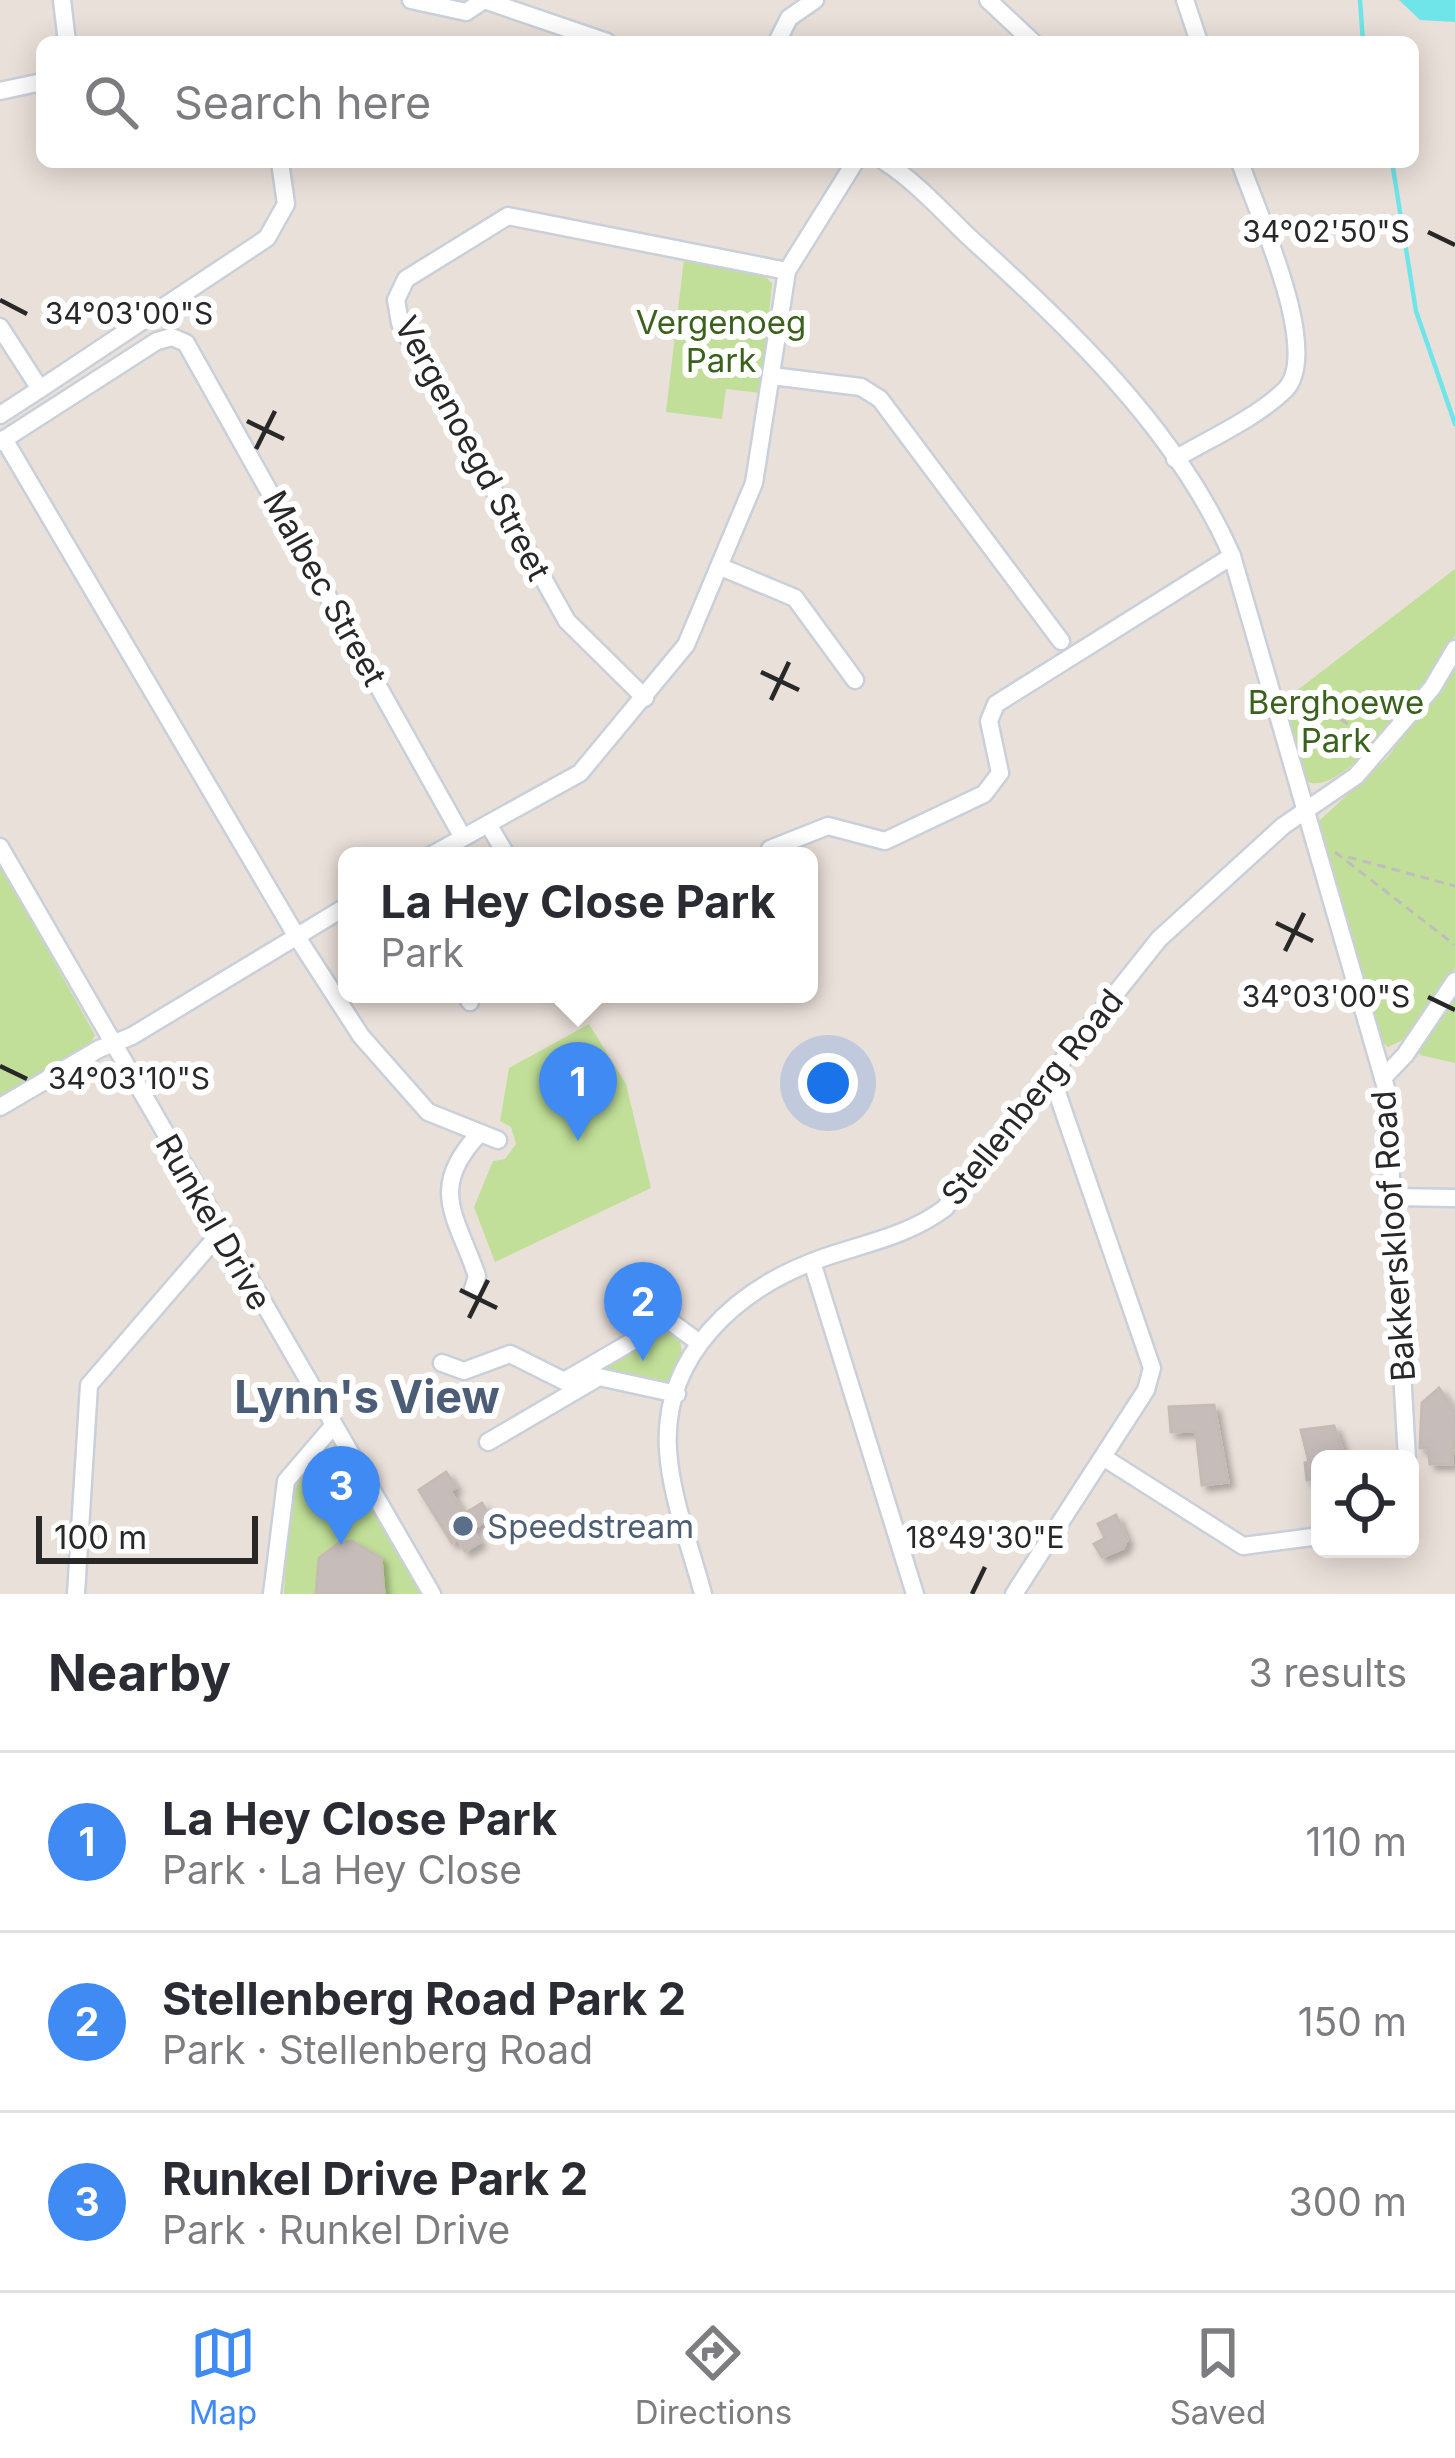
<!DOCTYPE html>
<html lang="en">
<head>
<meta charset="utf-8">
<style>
	:root { --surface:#fff; --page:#f7f7f7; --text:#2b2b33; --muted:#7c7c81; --line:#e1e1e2; --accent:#3f8af3 }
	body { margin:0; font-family:Inter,sans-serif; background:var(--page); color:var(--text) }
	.controls { position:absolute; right:36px; bottom:36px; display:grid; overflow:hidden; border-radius:18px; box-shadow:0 6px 30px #0003 }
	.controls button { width:108px; height:108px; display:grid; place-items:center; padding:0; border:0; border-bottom:3px solid var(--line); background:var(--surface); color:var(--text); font:60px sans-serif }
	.scale { position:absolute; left:36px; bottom:30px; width:222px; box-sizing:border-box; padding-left:12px; border:6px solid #282828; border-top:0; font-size:33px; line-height:42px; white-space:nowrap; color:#282828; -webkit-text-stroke:9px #fff; paint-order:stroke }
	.you { position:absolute; left:828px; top:1083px; width:42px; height:42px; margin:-30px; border:9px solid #fff; border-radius:50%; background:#1a73e8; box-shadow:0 0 0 18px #1a73e833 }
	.badge { display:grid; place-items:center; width:78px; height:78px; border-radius:50%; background:var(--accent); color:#fff; font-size:39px; font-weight:700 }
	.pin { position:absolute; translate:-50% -99px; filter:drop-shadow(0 3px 6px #0008) }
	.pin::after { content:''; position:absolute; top:63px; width:42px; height:36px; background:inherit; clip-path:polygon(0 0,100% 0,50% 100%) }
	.popup { position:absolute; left:338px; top:847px; width:480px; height:156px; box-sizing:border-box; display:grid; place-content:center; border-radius:18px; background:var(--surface); filter:drop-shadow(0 3px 9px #0005); font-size:39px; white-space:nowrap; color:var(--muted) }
	.popup b { font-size:45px; color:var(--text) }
	.popup::after { content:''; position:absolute; left:50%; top:100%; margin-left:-24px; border:24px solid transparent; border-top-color:var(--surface) }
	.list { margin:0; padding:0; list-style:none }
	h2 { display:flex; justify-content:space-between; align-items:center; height:156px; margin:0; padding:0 48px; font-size:51px }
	h2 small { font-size:39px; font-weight:400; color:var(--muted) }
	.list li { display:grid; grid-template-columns:78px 1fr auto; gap:36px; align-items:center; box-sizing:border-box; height:180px; padding:0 48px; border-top:3px solid var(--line) }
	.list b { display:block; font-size:45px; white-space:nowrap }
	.list p { margin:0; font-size:39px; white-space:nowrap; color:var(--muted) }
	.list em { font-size:39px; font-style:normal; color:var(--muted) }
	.icon { flex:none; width:66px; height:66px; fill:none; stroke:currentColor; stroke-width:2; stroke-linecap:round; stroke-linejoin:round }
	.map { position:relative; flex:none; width:1455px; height:1594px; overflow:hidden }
	.search { position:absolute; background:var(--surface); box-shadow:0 6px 30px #0003; left:36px; right:36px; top:36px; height:132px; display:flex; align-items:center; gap:30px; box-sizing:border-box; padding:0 42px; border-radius:18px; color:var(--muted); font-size:45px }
	.sheet { height:696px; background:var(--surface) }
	nav { display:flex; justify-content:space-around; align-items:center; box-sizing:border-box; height:168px; border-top:3px solid var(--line); background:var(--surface); font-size:33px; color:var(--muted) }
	nav a { display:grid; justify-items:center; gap:6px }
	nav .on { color:var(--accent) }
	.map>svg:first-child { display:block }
</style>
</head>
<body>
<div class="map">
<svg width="1455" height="1594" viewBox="0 0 1455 1594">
	<defs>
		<filter id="shadow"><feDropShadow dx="5.5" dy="5.5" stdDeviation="3" flood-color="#0004"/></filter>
	</defs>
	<rect width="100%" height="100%" fill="#eae0da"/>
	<g fill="#c1df98">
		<path d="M684,258l80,16 8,10 -11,109 -35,-4 -4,30 -56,-7z"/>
		<path d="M1455,569v66l-9,19c-19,28 -107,151 -141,126l-23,-78z"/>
		<path d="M1455,665v303l-46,69 -21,10 -12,-11 -57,-215 68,-63z"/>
		<path d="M0,865l95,170 -5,9 -90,53z"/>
		<path d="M1455,994v69l-35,-8 -2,-7z"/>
		<path d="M589,1024l37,60 25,104 -156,74 -21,-55 19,-46 12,-2 11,-15 -5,-17 -11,-6 9,-53z"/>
		<path d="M666,1330l14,9 2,16 -12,33 -73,-21z"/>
		<path d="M335,1451l8,5 80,138h-139l5,-97 30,-44z"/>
	</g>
	<path fill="#70e5e9" d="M1399,0h56v22l-35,-2z"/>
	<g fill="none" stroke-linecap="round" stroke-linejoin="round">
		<g stroke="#70e5e9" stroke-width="4.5">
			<path d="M1360,0l3,42"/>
			<path d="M1392,162l24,149 39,113"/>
		</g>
	</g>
	<g fill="#c6bdba" stroke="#c5bbb4" stroke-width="3" filter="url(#shadow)">
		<path d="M1439,1388l16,24 -3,52h-22l-2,-16h-8l2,-45z"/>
		<path d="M1214,1405l14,77 -26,3 -6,-54 -25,1 -2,-25z"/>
		<path d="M1334,1426l11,31 -25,2 -4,29 -2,-9 -7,1 -2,-17 4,-1 -8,-32z"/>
		<path d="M446,1472l10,15 -6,4 14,23 18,-11 8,15 -18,11 8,13 -15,9 -7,-12 -6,4 -33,-53z"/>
		<path d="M1116,1515l11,25 -4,8 -21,9 -8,-13 11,-6 -7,-14z"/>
		<path d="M352,1541l29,17 3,36h-68l3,-36 20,-15z"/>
	</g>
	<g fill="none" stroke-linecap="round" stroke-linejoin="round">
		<g stroke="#c9d0da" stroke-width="21">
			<g id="minor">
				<path d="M62,0l5,42"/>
				<path d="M411,0l55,12 18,-12"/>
				<path d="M484,0l123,42"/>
				<path d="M988,0l45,42"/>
				<path d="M1185,0l14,42"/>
				<path d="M777,42l12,-24 26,-18"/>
				<path d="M0,91l42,-9"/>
				<path d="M885,162c30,19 57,49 83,74 100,91 209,193 264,320l154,532 21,371"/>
				<path d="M0,327l40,62 227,-151 19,-34 -6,-42"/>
				<path d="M772,376l89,11 19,12 181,242"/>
				<path d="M0,415l40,-26"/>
				<path d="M4,439l293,498 64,99 67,76 70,28"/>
				<path d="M0,442l157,-101 15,-4 14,6 276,493"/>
				<path d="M1175,459c34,-20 81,-41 110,-69 38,-38 -29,-180 -45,-228"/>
				<path d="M721,567l74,31 60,82"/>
				<path d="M645,698l-78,-77 -167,-298 -4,-23 10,-21 102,-63 279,55"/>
				<path d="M488,824l19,32"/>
				<path d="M0,847l432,747"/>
				<path d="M770,849l58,-23 57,15 99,-47 16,-21 -11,-52 7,-17 236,-148"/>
				<path d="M430,856l150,-83 106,-128 68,-162 33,-212 68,-109"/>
				<path d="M465,994l5,8"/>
				<path d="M1383,1078l22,-23 50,-74"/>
				<path d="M0,1107l99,-58 33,-13 215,-130"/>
				<path d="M1393,1197l62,1"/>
				<path d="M812,1262l103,332"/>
				<path d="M473,1289l4,-13c-20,-59 -50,-87 2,-142"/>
				<path d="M651,1307l47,35"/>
				<path d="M442,1363l22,8 46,-17 54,27 105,-61"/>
				<path d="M488,1442l111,-65 78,17"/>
				<path d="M1103,1457l140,89 77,-10"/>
				<path d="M76,1594l13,-209 131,-152"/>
				<path d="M272,1594l14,-113 47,-55"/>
				<path d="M703,1594c-12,-46 -32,-96 -35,-144 -6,-94 68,-160 149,-190 43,-16 90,-23 128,-52l214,-269 124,-113 73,-50 76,-88 23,-39"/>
				<path d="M1014,1594l132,-204 6,-22 -101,-293"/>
			</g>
		</g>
		<g stroke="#bebebe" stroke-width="3" stroke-dasharray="9 6" stroke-linecap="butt">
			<path d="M1288,698l17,-3 62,42"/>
			<path d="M1335,852l120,93"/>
			<path d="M1348,857l107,29"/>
		</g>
		<use href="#minor" stroke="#fff" stroke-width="16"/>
	</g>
	<path fill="none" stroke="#282828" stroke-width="4.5" d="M1428,232l27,13M0,300l27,14M247,421l37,18M256,449l19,-38M761,672l38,18M771,700l18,-38M1276,923l37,18M1285,951l19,-38M1428,997l27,13M0,1066l27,13M460,1290l37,18M469,1318l19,-38M972,1594l13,-27"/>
	<circle fill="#5c6f8a" stroke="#fff" stroke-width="4.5" cx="463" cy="1526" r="12"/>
	<g text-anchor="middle" stroke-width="12" stroke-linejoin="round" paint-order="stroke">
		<g font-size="33" fill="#3b621c" stroke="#fff">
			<text x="721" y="334">Vergenoeg<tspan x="721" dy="38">Park</tspan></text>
			<text x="1336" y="714">Berghoewe<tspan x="1336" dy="38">Park</tspan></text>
		</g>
		<g font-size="33" fill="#282828" stroke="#fff">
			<text transform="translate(473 448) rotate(62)" y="12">Vergenoegd Street</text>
			<text transform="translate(325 588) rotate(61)" y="12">Malbec Street</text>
			<text transform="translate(1032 1097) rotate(-51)" y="12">Stellenberg Road</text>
			<text transform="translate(214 1222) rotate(60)" y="12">Runkel Drive</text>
			<text transform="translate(1393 1236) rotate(-94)" y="12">Bakkerskloof Road</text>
		</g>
		<g font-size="33" fill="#4e5e75" stroke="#fff" text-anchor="start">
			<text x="487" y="1538">Speedstream</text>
		</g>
		<g font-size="45" font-weight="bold" fill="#4b5d77" stroke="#fff">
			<text x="367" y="1413">Lynn's View</text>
		</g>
	</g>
	<g font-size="30" text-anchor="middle" fill="#282828" stroke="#fff" stroke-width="12" stroke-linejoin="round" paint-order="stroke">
		<text x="1326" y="242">34°02'50"S</text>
		<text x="129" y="324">34°03'00"S</text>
		<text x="1326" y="1007">34°03'00"S</text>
		<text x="129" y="1089">34°03'10"S</text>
		<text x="985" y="1548">18°49'30"E</text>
	</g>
</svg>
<div class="controls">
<button><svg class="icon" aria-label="locate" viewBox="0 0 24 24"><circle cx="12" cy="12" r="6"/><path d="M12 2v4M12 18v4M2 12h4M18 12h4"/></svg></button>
</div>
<div class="scale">100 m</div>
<div class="you"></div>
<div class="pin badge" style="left:578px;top:1141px">1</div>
<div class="popup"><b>La Hey Close Park</b>Park</div>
<div class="pin badge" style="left:643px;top:1361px">2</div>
<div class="pin badge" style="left:341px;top:1545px">3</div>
<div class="search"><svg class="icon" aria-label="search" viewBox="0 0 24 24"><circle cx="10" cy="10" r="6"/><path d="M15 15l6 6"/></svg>Search here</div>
</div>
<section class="sheet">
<h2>Nearby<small>3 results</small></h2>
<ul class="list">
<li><span class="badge">1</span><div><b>La Hey Close Park</b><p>Park · La Hey Close</p></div><em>110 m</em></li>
<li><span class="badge">2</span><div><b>Stellenberg Road Park 2</b><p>Park · Stellenberg Road</p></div><em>150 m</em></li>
<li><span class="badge">3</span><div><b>Runkel Drive Park 2</b><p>Park · Runkel Drive</p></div><em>300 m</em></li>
</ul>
</section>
<nav>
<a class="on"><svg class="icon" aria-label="map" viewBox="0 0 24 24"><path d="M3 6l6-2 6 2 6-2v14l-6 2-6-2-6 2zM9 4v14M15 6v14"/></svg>Map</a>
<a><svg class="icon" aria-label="directions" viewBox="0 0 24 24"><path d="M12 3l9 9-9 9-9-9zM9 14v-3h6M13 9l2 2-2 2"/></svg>Directions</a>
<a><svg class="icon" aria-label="saved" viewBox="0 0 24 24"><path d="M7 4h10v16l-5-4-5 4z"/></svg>Saved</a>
</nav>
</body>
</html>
